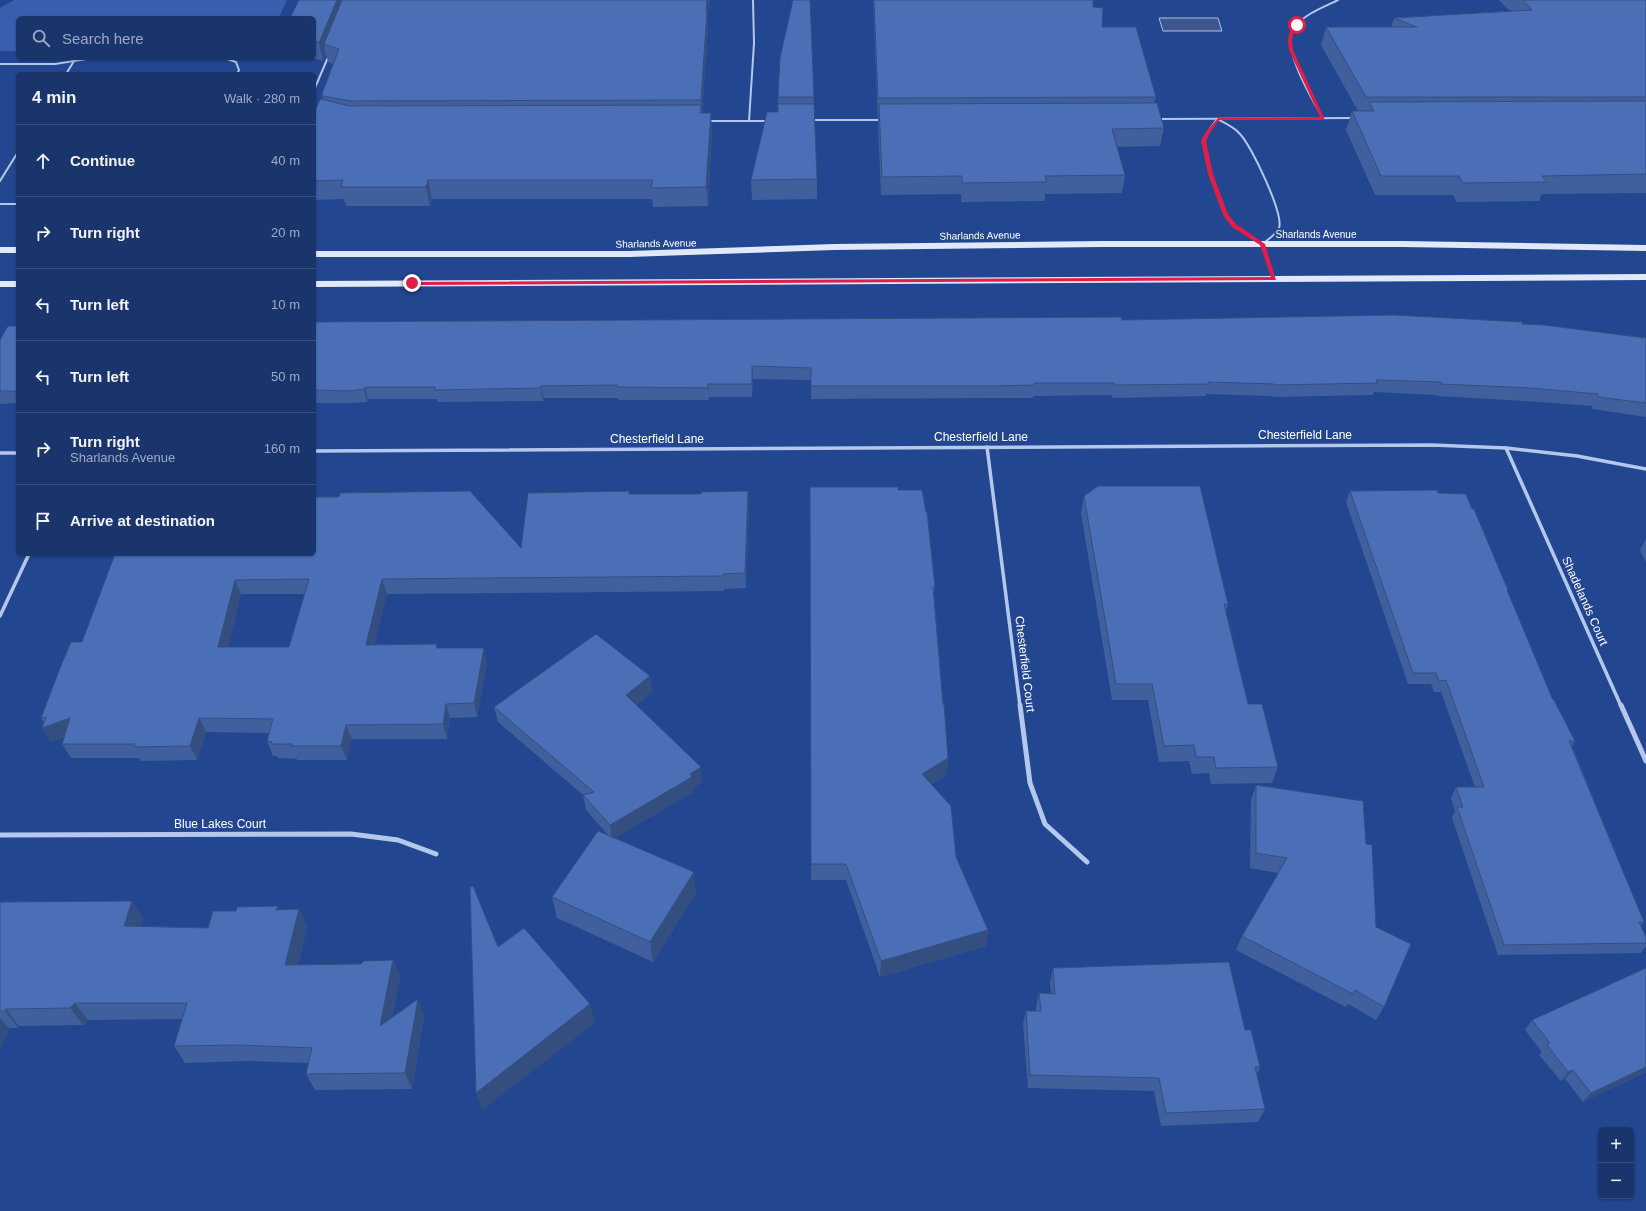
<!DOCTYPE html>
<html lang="en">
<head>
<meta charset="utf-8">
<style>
	:root { --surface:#1a346c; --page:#233c72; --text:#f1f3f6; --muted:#9faac2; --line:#384f7f }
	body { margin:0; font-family:Helvetica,sans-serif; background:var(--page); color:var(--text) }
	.controls { position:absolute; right:12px; bottom:12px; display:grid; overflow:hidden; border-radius:6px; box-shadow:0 1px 3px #0004 }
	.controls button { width:36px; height:36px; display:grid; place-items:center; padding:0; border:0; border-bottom:1px solid var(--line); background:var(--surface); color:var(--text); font:20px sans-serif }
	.stop { position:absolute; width:12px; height:12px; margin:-9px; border:3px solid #e11d48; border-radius:50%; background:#fff }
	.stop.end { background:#e11d48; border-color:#fff; box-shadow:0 1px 4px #0008 }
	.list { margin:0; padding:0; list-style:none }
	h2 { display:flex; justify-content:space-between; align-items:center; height:52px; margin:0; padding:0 16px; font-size:17px }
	h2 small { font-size:13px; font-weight:400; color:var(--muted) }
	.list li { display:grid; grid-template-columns:26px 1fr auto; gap:12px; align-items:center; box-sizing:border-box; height:72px; padding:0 16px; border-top:1px solid var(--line) }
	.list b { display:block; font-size:15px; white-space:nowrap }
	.list p { margin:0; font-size:13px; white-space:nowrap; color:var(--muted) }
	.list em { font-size:13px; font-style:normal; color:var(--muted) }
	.icon { flex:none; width:22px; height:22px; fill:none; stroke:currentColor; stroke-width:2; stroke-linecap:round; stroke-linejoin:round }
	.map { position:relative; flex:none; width:1646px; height:1211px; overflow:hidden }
	.search { position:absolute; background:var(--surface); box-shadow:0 1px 3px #0004; left:16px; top:16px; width:300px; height:44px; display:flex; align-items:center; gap:10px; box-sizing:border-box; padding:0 14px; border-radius:6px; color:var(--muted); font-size:15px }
	.panel { position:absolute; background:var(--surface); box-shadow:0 1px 3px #0004; left:16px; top:72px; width:300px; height:484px; border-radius:6px }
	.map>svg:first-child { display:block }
</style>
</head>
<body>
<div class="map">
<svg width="1646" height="1211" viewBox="0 0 1646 1211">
	<rect width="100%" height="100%" fill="#234690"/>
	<path fill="#375fad" d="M14,0h273l-8,18h-261v33h-18v-43z"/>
	<path fill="#3e568d" stroke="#a8c0ed" d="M1159,18h59l4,13h-59z"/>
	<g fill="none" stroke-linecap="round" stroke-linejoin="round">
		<g stroke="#b4c7ec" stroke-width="2">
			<path d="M224,58l12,4 3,8 -2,4"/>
			<path d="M0,64h55l38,-6"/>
			<path d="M66,74l8,-13"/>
			<path d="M314,90l15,-35"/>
			<path d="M314,106l5,5"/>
			<path d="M1158,119l194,-1"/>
			<path d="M1323,119c-10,-19 -43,-72 -29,-91 10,-14 30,-21 44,-28"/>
			<path d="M812,120h70"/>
			<path d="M708,121h60"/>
			<path d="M749,121l5,-78 -1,-43"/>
			<path d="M0,181l18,-29"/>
			<path d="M0,204h18"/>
			<path d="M1264,243c5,-5 13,-9 15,-15 5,-14 -28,-83 -39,-94 -6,-7 -15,-11 -23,-15l-11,15 -3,7 8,33 15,41 8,10 28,19 12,35"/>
		</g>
		<g stroke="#b4c7ec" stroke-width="3.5">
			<path d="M987,447l33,259"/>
			<path d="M1506,448l115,258"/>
			<path d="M314,451l1118,-6 74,3 71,8 69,13"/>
			<path d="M0,453h18"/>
			<path d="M0,616l29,-62"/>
		</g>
		<g stroke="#b4c7ec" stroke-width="5">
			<path d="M1020,705l10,78 15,41 42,38"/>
			<path d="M1621,705l25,56"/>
			<path d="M0,835l351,-1 47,6 38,14"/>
		</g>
		<g stroke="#e0e8f9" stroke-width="6">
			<path d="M0,250h18"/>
			<path d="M314,254h315l205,-7 269,-3h299l244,4"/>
			<path d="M0,284h18"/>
			<path d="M314,284l1332,-7"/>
		</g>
	</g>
	<g fill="#405f9d" fill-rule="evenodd">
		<path d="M810,0l7,179v20l-65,1 -1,-20 27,-68v-15z"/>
		<path d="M873,0h220v7l9,20 54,70 -2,6 10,25 -4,18 -43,1 8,28 -3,18 -77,1v7l-84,1v-8l-80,1z"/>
		<path d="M1499,0h147v193l-104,1 -3,7 -82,1 -4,-7h-78l-29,-65 6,-19h6l-37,-66 5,-18h65l3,-9 116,-7z"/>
		<path d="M314,18l394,1v9l-6,85 10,18 -4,75 -55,1 -1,-8h-220l-2,7h-84l-2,-7 -30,1v-86l9,-14 -1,-6 11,-30 -5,-2 -2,-8 -3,7 -9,-3z"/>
		<path d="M314,316l2,6 806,-2 400,4 124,14v79l-54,-8v-3l-67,-5 -88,-5 -1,-1 -62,-3 -1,3 -101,2 -1,-1 -65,-2v2l-94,2v-3l-79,1v2h-40l-182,1v-19l-58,-1 -1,18h-43v3h-90l-1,-2h-74l-1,3 -105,1 -1,-3h-69l-1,3 -15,1h-38z"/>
		<path d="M18,326v77l-18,1v-64z"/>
		<path d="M810,487l88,3 37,97 -1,8 14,163 -2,17 -15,9 25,73 32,73 -2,16 -106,31 -34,-97h-35z"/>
		<path d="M748,491l1,15 -3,82 -22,1v2l-337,3 -13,51 63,3 50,14 -10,55 -27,1 -3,21h-95l-5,21h-50v-1l-19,-1 -1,-2h-4l-6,-15 2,-8 -63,-1 -9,28 -56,1 -2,-3h-68l-9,-14 2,-7 -13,5 -9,-14 2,-6 -3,-4 41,-76 33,-88 406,-6 109,-54h71zM241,594h64l-16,53h-61z"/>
		<path d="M1350,491l88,2 70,97 -1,2 46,108 22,41 -3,5 72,176 -3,4 5,11v9l-5,7 -143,2 -46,-137 3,-7 -4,-13 5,-11h19l-34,-95h-7l-3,-8h-23l-62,-182z"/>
		<path d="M1084,496l144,108 -2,7 22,93 30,63 -6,16 -61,1 -2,-11 -17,1 -3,-13 -30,1 -11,-62h-36l-31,-187z"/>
		<path d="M1646,539v23l-6,-12z"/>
		<path d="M650,676l2,16 -16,13 66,77 -9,6v4l-78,46 81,55 -43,69 -96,-44 -5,-21 56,-62 -22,-25 -3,-15 -85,-73 -4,-15z"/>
		<path d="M1256,785l110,59 10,83 8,80 -8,13 -28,-16 -2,3 -110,-57 6,-14 36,-63 -28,-5 1,-68z"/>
		<path d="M0,902l143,16 -2,8 67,2 72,-18 19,-1 8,18 -9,38 63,-1 32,-4 7,17 -8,40 32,-2 -12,74 -97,1 -9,-16 3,-11 -60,-2 -64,2 -11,-17 8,-27 -94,1 -5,5 -64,1 -1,2h-9l-9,22z"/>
		<path d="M1053,968l192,62 15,37 -3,8 8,34 -7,13 -97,4 -7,-35 -126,-3 -5,-64 3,-13h10v-4l3,-14 12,1 -1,-12z"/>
		<path d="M1646,968v104l-63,30 -18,-23 -4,2 -22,-26 3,-3 -17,-22 7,-10z"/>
	</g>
	<g fill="#344e80">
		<path d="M337,0h11l-24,44 2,10 -3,7 -4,-18z"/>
		<path d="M707,0h3l-2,19v9l-6,90 -1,-18z"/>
		<path d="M711,113l1,18 -4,75 -2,-19z"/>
		<path d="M428,180l4,19 -2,7 -4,-19z"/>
		<path d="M752,366l1,13 -1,18z"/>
		<path d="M708,384l1,13v3l-1,-12z"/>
		<path d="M541,386l3,12 -1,3 -2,-13z"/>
		<path d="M365,387l3,12 -1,3 -3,-13z"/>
		<path d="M748,491l1,15 -3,82 -1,-15z"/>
		<path d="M382,579l5,15 -16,65 -5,-14z"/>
		<path d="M235,580l6,14 -16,68 -7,-15z"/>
		<path d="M484,648l3,14 -10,55 -3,-14z"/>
		<path d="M650,676l2,16 -24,19 -2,-16z"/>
		<path d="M446,704l4,14 -3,21 -4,-15z"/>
		<path d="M70,718l9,14 -28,10 -9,-14z"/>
		<path d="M199,718l7,14 -9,28 -7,-14z"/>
		<path d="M346,725l6,14 -5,21 -6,-14z"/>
		<path d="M948,758l-2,17 -26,15 2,-16z"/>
		<path d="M701,767l1,15 -9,6v4l-81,48 -2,-15z"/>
		<path d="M694,872l2,21 -43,69 -3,-20z"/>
		<path d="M132,901l11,17 -7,25 -12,-17z"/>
		<path d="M299,909l8,18 -13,55 -9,-17z"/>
		<path d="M988,930l-2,16 -106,31 1,-16z"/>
		<path d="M393,960l7,17 -13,65 -7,-16z"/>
		<path d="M418,999l6,16 -12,74 -7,-16z"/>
		<path d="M75,1003l13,17 -5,5 -13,-17z"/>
		<path d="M590,1004l5,19 -113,87 -6,-17z"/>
		<path d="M6,1009l13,17 -1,2 -13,-17z"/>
		<path d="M0,1018l9,10 -9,22z"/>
		<path d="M1646,1067v5l-63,30 8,-9z"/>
		<path d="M1573,1070l-8,9 -4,2 7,-9z"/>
	</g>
	<g fill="#4b6fb7" stroke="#344e80" fill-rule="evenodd">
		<path d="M299,0h38l-18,43 -5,-2v-23h-24z"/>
		<path d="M342,0h365l-1,11h1l-6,89 -350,1 -28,-5 -1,-2 17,-45 -15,-5z"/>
		<path d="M793,0h17l4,97h-36l2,-39z"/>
		<path d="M874,0h219v7l10,1 -1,19h34l20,70 -278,1z"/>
		<path d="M1523,0h123v97h-280l-40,-70h91l-23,-9 138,-8z"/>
		<path d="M320,99l30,7 351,-1 -1,8h11l-5,74 -55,1 2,-8h-225l-2,7h-85l2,-7 -29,1v-67z"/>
		<path d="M1646,101v73l-104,2 5,6 -84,1 -4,-7h-78l-29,-65h22l-5,-9z"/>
		<path d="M1157,103l7,25 -52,1 13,46 -80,1 2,6 -85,1v-7l-80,1 -3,-73z"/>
		<path d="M778,104h36l3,75 -66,1 16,-68h11z"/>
		<path d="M1394,315l128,7v2l22,1 102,13v65l-48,-6v-3l-68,-6 -88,-4 -1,-2 -65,-2 1,3 -102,2 -1,-1 -66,-2 1,2 -95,1 1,-2h-81v2l-40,1h-183v-18l-59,-2v18h-44v4l-91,-1v-2l-76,1v2l-106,2v-3h-70l-1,2 -16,2 -34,-1v-68l807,-5 1,3z"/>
		<path d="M8,326h10v65h-18v-51z"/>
		<path d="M1098,486h102l28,118h-4l24,100h14l16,63 -62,1 -2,-11h-18l-2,-12 -30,1 -12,-62h-36l-32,-188z"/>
		<path d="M810,487h88v3h24l4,22h1l8,75h-2l10,117h1l4,54 -26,16 29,32 5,51 32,73 -107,31 -35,-97h-35z"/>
		<path d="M1437,490l1,3 28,1 6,15h2l34,81h-1l46,110h1l21,41h-6l75,181h-5l7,15v6l-142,2 -47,-138h6l-7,-20h28l-38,-107 -7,1 -3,-8h-23l-63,-182z"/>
		<path d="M470,491l51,57 7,-55 101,-2v3h72v-2l47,-1 -3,82 -22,1v2l-341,3 -16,66 70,-1 1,4h47l-10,55 -28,1 -3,20 -97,1 -5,21h-50l1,-2h-20v-2l-5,-1 6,-22 -74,-1 -9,28 -56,1 1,-3h-73l8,-26 -28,10 4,-11 -5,1 19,-50 11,-26h11l33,-88h199v-57h25l1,-4zM309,579l-20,68h-71l17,-67z"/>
		<path d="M596,634l54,42 -24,19 75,72 -11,7 2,3 -82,48 -27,-30 11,-3 -100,-85z"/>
		<path d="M1256,785l107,16 3,43 6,1 4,82 35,17 -27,63 -29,-17 -2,4 -111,-58 45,-78 -31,-5z"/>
		<path d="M598,831l96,41 -44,70 -98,-45z"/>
		<path d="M473,886l25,61 26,-19 66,76 -114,89 -6,-206z"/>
		<path d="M132,901l-8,25 84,2 5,-17h23l1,-4 41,-1 -2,4 23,-1 -14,56 76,-1 3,-3 29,-1 -13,66 38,-27 -13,74 -99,1 6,-26 -73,-3 -65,1 13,-43h-112l-5,5 -64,1 -1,2h-5v-109z"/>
		<path d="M1229,962l16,68h6l9,37h-5l10,42 -99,4 -7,-35 -129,-3 -4,-64h15l-2,-18 16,1 -2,-26z"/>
		<path d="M1646,968v99l-55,26 -18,-23 -5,2 -21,-27 3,-2 -18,-23z"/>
	</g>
	<path fill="#e11d48" d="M1295,24l4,1c-7,9 -8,14 -6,25l32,70h-106l-10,14 -3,7 7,33 15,40 8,10 29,20 11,36 -864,5 -3,-2 3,-1 859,-5 -11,-32 -28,-18 -9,-12 -15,-41 -7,-33 4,-8 13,-15 102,-1 -31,-67c-2,-11 -1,-17 6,-26z"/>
	<g text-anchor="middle" stroke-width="4" stroke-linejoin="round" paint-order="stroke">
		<g font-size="10" fill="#fff" stroke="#234690">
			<text x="1316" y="238">Sharlands Avenue</text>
			<text transform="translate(980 235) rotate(-1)" y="4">Sharlands Avenue</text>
			<text transform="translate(656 243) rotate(-1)" y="4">Sharlands Avenue</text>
		</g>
		<g font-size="12" fill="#fff" stroke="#234690">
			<text x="1305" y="439">Chesterfield Lane</text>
			<text x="981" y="441">Chesterfield Lane</text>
			<text x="657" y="443">Chesterfield Lane</text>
			<text transform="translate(1585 601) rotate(66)" y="4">Shadelands Court</text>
			<text transform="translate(1025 664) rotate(83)" y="4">Chesterfield Court</text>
			<text x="220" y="828">Blue Lakes Court</text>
		</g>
	</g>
</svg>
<div class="controls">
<button>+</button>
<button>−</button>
</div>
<div class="stop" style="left:1297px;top:25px"></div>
<div class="stop end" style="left:412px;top:283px"></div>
<div class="search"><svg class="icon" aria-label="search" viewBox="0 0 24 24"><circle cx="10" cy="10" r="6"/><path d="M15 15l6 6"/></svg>Search here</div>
<section class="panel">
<h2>4 min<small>Walk · 280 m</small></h2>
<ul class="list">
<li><svg class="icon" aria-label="ahead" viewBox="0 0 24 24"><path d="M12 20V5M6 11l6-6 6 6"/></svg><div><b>Continue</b></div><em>40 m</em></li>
<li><svg class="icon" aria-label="right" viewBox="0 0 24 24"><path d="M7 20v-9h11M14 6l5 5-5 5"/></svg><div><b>Turn right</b></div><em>20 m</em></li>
<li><svg class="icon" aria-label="left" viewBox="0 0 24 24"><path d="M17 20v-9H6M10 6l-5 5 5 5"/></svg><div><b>Turn left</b></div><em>10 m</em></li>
<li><svg class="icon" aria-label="left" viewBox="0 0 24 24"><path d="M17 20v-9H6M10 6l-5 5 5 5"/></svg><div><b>Turn left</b></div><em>50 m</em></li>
<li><svg class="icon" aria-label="right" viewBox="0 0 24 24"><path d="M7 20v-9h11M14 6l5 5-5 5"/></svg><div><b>Turn right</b><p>Sharlands Avenue</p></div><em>160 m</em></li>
<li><svg class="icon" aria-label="arrive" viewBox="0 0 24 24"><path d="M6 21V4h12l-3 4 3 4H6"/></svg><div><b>Arrive at destination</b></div></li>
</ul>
</section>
</div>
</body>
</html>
